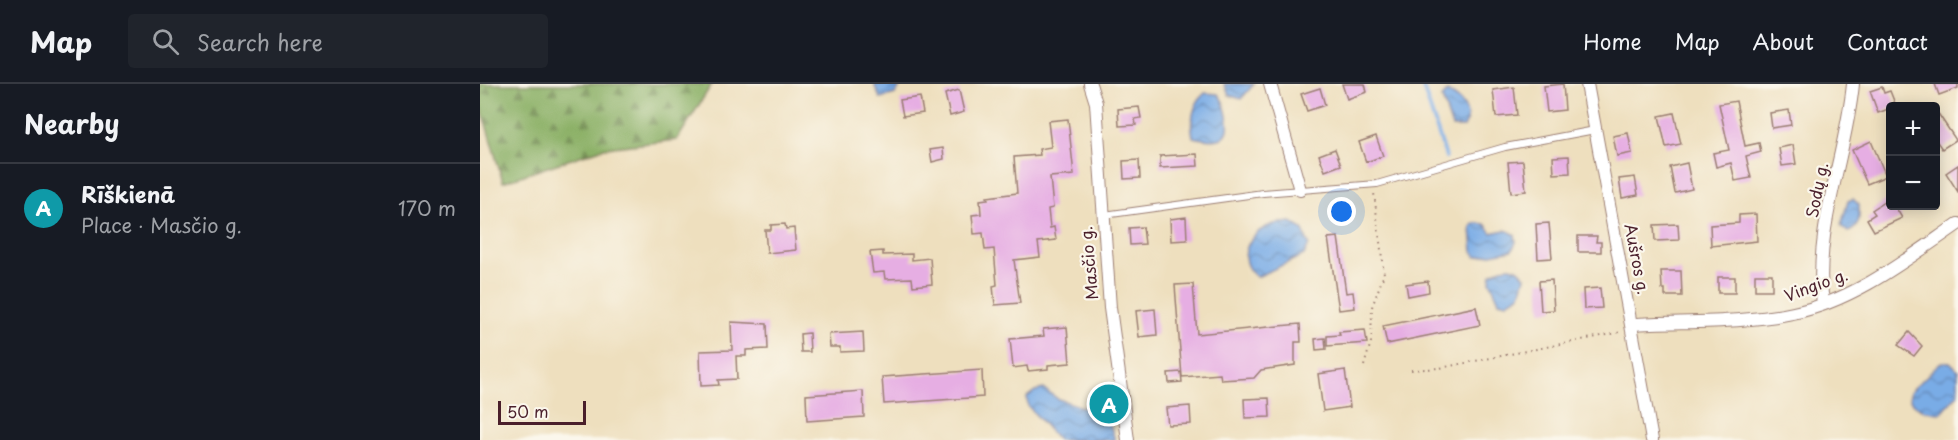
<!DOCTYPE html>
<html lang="en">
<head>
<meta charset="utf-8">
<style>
	:root { --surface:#171b24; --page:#20242c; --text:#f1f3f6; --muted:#9ea1a6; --line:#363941; --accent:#c8321e }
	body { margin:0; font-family:"Playpen Sans",sans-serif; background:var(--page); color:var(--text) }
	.controls { position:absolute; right:18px; top:18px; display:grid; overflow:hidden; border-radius:6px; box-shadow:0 3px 15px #0003 }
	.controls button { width:54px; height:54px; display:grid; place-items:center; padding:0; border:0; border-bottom:2px solid var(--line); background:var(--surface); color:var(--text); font:30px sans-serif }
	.scale { position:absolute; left:18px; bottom:15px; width:88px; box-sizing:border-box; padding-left:6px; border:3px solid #4a1f2b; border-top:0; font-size:16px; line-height:21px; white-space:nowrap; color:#4a1f2b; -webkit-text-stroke:4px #fbf7ec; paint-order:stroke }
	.you { position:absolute; left:862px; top:128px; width:21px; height:21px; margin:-15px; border:4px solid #fff; border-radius:50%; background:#1a73e8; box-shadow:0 0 0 9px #1a73e833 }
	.badge { display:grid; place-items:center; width:39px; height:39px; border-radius:50%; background:var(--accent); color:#fff; font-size:20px; font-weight:700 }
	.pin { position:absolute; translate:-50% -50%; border:3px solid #fff; box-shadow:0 2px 6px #0006 }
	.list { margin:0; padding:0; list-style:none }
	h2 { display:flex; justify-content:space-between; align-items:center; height:78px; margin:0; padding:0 24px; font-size:26px }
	h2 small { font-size:20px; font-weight:400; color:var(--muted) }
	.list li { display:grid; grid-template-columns:39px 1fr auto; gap:18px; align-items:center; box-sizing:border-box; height:90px; padding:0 24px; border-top:2px solid var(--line) }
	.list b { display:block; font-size:22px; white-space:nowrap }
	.list p { margin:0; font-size:20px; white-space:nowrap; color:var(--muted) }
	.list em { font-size:20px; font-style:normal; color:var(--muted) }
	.icon { flex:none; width:33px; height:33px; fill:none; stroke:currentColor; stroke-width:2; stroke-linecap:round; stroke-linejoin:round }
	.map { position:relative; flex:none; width:1478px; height:356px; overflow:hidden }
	header { display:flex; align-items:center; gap:36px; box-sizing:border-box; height:84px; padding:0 30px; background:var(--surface); border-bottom:2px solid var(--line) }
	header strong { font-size:28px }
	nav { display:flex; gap:33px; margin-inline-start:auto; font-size:21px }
	.search { width:420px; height:54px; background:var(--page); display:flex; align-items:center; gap:15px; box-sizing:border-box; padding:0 21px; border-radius:6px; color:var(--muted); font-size:22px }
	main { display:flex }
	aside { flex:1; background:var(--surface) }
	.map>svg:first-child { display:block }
</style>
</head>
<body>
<header>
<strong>Map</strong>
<div class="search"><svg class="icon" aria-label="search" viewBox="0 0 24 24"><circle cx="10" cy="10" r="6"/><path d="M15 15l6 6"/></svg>Search here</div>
<nav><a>Home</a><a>Map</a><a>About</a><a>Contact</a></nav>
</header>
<main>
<aside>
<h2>Nearby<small></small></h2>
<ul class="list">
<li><span class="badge" style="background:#0f9aa8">A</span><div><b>Rīškienā</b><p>Place · Masčio g.</p></div><em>170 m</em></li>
</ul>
</aside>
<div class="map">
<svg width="1478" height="356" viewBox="0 0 1478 356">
	<defs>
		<pattern id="forest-firs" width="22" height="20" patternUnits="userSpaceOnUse" patternTransform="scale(1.5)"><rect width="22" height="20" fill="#8bb066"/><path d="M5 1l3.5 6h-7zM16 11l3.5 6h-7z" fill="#748f54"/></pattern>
		<pattern id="water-waves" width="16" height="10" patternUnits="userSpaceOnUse" patternTransform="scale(1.5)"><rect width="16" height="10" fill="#79ace6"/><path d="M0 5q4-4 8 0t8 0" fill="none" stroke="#658bbb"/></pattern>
	</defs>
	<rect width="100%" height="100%" fill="#fbf7ec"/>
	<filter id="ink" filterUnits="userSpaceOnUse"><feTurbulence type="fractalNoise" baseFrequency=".0167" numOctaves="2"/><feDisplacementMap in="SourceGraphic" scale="12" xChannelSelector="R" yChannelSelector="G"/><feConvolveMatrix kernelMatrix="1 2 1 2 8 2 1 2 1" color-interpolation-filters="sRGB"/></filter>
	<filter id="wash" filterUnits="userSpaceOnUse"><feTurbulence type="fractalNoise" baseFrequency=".008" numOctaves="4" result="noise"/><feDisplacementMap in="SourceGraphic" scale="24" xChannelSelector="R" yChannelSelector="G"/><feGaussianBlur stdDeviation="1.35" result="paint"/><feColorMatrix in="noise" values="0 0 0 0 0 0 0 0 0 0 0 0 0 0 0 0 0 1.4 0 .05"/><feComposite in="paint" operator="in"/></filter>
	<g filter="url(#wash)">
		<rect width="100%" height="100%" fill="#eedfbe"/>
		<path fill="url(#forest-firs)" stroke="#6a6848" stroke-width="1.5" d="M0,0h232l-35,56 -73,8 -101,34 -23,-78z"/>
		<g fill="url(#water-waves)" stroke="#626688" stroke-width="1.5">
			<path d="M394,0h26l-1,5 -4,5 -15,4z"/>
			<path d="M744,0h30l-13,15 -12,-4z"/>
			<path d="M967,8c14,6 26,20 17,35h-12l-10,-29z"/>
			<path d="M725,9l13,1c6,7 7,13 9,22 7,27 -14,26 -34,21 -3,-15 0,-34 12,-44z"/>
			<path d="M1373,115l6,6c0,11 2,22 -11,27l-7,-6 7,-25z"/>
			<path d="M811,138l11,7 7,15 -5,11 -47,22c-23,-16 -9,-44 14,-52 6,-2 14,-2 20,-3z"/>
			<path d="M994,139l11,1 7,9c11,-3 13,-5 23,2l1,7 -4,8 -36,7 -3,-5 -2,-25z"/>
			<path d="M1030,183l9,2 6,8 -5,18 -13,8 -8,-2 -9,-20 1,-7 10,-6z"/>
			<path d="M1470,278l8,8v24l-17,19c-14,-1 -22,-3 -31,-13v-8l30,-29z"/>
			<path d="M564,305l14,10 49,16 8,25h-57l-30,-34 -1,-9 8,-6z"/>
		</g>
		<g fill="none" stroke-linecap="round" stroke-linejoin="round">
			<path stroke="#79ace6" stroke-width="4" d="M942,0l24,73"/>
		</g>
		<g id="blocks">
			<g fill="#e6aee3">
				<path d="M862,0h23l2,8 -20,7z"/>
				<path d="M1083,0l2,26 -18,2 -3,-26z"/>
				<path d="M1455,0h23v4l-19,7z"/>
				<path d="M1034,3l3,28 -21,2 -3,-27z"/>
				<path d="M1402,3l2,6 6,-2 6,15 -18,7 -8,-22z"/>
				<path d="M840,4l5,17 -18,6 -6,-17z"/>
				<path d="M479,6l5,22 -14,4 -5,-22z"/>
				<path d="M440,13l3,16 -20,3 -3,-16z"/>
				<path d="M1256,17l9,45 14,-3 2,9 -15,4 5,22 -16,3 -4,-18 -15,4 -3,-14 16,-3 -10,-46z"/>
				<path d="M659,23l2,11 -6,1 1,6 -17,1 -1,-17z"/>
				<path d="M1455,25l21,31 -14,9 -7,-10z"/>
				<path d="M1309,26l2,15 -19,3 -2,-15z"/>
				<path d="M1194,29l7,31 -15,3 -7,-31z"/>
				<path d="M588,35l6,56 -24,2 3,31 -5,1 2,19 4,-1 2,13 -18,2 2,15 -26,3 6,43 -25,2 -2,-19 4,-1 -3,-36 -9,1 -2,-17 -9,1 -2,-19 9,-1 -1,-14 8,-1 -1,-2 30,-4 -3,-36 26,-2 -1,-6 12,-2 -3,-26z"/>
				<path d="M1148,49l4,20 -15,3 -4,-20z"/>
				<path d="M896,52l7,20 -17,6 -7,-20z"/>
				<path d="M1391,57l15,35 -19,8 -15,-34z"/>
				<path d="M1313,61l3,19 -14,2 -3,-18z"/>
				<path d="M463,64l1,11 -12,3 -2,-12z"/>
				<path d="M855,65l6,16 -16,6 -6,-16z"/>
				<path d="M717,70l1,12 -38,2v-12z"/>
				<path d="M1089,72l1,17 -16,1 -1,-17z"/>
				<path d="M659,76l1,18 -16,1 -1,-18z"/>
				<path d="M1043,77l3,30 -15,2 -3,-31z"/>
				<path d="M1207,79l5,26 -17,4 -5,-26z"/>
				<path d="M1478,81v27l-12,-19z"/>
				<path d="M1155,93l3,18 -16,3 -3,-19z"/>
				<path d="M1410,114v8h5l7,12 -28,13 -7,-12 8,-5 -3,-4z"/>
				<path d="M1276,130l1,27 -46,5 -1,-21 29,-2v-8z"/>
				<path d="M706,133l1,23 -16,1 -1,-22z"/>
				<path d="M1069,139l3,35 -14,1 -2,-35z"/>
				<path d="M305,140l1,5 8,-1 2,22 -29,3 -2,-23h6v-5z"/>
				<path d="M1198,140l1,16 -24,1 -1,-16z"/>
				<path d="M663,143l2,17 -15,1 -1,-17z"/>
				<path d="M1098,152h19l-1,6h5v10h-23z"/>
				<path d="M858,153l8,56 7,-1 2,16 -16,2 -11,-72z"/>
				<path d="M403,167v4l29,-1v6l18,-2 2,26 -19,2 -1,-8 -27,1 -1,-7 -11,1 -3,-21z"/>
				<path d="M1181,187h20l1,25h-17v-7h-3z"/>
				<rect x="1275" y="190" width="17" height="16"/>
				<rect x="1238" y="193" width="17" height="16"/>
				<path d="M1072,196l2,30 -13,1 -2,-30z"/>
				<path d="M948,197l1,11 -21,4 -2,-12z"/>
				<path d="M713,200l4,50 103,-10 1,18h-6v23l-34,5 -7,8 -33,2 -1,-6 -38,3 -7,-92z"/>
				<path d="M1120,204l2,20 -18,1 -1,-20z"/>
				<path d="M996,223l4,18 -93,19 -4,-18z"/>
				<path d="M675,225l2,26 -18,2 -3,-26z"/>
				<path d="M251,238l36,2 1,25 -22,1v6h-10l1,23 -19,1 1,5 -18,1 -1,-35 32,-1z"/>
				<path d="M587,243l3,36 -22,2v4l-20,2 -1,-5 -14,2 -3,-29 34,-3 -1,-7z"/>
				<path d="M885,246l2,13 -40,3v-10l13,-1 -1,-3z"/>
				<path d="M383,248l1,19 -24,1v-5h-10l-1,-13z"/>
				<path d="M1429,248l13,14 -8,10 -16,-11z"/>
				<path d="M329,249l1,19h-9l-1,-18z"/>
				<path d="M845,254l1,11 -10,1 -1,-11z"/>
				<path d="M502,286l1,27 -99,7 -2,-27z"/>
				<path d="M865,286l5,37 -27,4 -5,-37z"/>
				<path d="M701,288l1,10 -13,1 -1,-10z"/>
				<path d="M383,307l1,26 -57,4 -1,-26z"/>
				<path d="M789,314l1,19 -25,1 -1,-19z"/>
				<path d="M710,322l1,18 -23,1 -2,-17z"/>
			</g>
		</g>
	</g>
	<g filter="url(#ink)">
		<use href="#blocks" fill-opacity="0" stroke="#9c7f74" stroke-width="1.5"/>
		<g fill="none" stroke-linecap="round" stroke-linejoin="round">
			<g stroke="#9c7f74" stroke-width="8">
				<path id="service" d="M624,131l159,-22 114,-9 128,-37 90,-17"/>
			</g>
			<g stroke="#9c7f74" stroke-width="14">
				<g id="minor">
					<path d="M610,0l6,19 14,205 18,132"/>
					<path d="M790,0l30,106"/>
					<path d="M1107,0l65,356"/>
					<path d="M1343,220c-10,-74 23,-147 30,-220"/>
					<path d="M1152,240c53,-3 109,0 161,-11 61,-12 114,-54 165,-89"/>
				</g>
			</g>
			<g stroke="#9c7f74" stroke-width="2" stroke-dasharray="1.5 4.5" stroke-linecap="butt">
				<path d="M884,282l7,-24 1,-35 12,-33 -10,-81"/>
				<path d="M931,286l29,-2 182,-36"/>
			</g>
			<use href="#service" stroke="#fff" stroke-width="6"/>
			<use href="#minor" stroke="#fff" stroke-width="12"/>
		</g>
	</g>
	<g text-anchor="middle" stroke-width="4.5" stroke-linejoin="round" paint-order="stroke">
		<g font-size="16" fill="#4a1f2b" stroke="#fbf7ec">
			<text transform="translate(1337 106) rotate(-79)" y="6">Sodų g.</text>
			<text transform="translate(1157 175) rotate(79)" y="6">Aušros g.</text>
			<text transform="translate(609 179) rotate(-95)" y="6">Masčio g.</text>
			<text transform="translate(1336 201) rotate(-20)" y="6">Vingio g.</text>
		</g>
	</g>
</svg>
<div class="controls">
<button>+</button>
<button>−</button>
</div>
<div class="scale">50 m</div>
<div class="you"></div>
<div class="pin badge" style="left:629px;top:320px;background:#0f9aa8">A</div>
</div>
</main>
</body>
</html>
